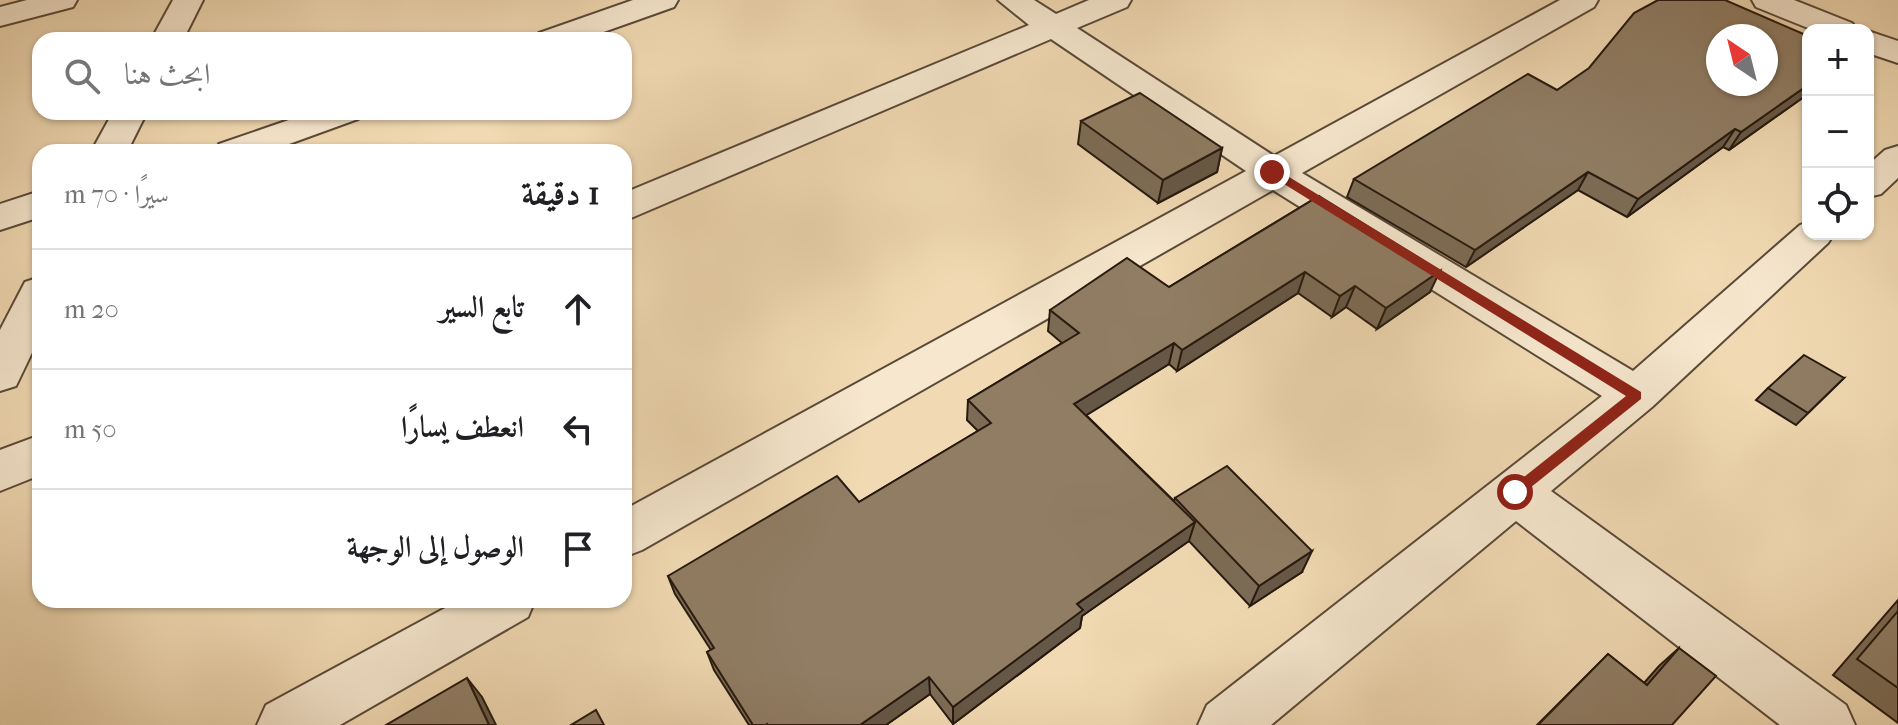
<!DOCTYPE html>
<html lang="ar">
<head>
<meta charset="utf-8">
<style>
	:root { --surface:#fff; --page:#f2f2f2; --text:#202124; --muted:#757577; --line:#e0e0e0 }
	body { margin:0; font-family:"IM FELL French Canon",Amiri,serif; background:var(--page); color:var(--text); direction:rtl }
	.controls { position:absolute; right:24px; top:24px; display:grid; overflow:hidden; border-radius:16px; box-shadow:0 2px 6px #0004 }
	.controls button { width:72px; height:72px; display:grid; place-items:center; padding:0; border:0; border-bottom:2px solid var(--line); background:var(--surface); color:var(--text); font:40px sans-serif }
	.compass { position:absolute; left:1706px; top:24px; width:72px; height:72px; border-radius:50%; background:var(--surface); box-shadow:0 2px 6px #0004; rotate:325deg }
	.stop { position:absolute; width:24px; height:24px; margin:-18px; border:6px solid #8f2418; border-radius:50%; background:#fff }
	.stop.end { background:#8f2418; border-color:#fff; box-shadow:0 2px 8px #0008 }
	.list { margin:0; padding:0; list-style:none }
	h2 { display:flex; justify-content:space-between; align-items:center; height:104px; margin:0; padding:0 32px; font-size:34px }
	h2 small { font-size:26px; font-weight:400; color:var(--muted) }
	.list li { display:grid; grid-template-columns:52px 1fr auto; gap:24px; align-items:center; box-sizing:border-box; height:120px; padding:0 32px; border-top:2px solid var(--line) }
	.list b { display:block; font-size:30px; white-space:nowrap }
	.list em { font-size:26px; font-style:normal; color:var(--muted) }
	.icon { flex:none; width:44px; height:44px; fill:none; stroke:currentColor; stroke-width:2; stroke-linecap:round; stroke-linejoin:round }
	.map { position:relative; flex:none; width:1898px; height:725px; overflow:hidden; direction:ltr }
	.search { position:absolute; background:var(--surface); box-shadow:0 2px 6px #0004; left:32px; top:32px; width:600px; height:88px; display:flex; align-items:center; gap:20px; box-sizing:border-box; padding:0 28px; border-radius:24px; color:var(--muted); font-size:30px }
	.panel { position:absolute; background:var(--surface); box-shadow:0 2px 6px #0004; left:32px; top:144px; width:600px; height:464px; border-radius:24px; direction:rtl }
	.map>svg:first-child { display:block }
</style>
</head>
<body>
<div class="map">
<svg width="1898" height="725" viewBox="0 0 1898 725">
	<rect width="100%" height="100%" fill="#f1dab3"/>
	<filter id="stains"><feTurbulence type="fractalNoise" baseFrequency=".0025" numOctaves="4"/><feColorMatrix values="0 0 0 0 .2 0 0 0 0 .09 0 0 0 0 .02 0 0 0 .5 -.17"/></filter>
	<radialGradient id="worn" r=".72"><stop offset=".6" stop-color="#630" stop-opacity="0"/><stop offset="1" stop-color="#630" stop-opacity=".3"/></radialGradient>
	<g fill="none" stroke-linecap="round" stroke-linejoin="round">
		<g stroke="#5a4938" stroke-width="4">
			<g id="minor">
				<path d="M27,0h50l-4,7 -73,19v-19z"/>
				<path d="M173,0h30l-20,40h-32z"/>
				<path d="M633,0h45l-4,7 -93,33h-47l5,-7z"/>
				<path d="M998,0h36l22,14 33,-14h42l-4,7 -50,21 197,128 286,-156h38l-4,7 -292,166 331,198 167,-146 8,-3v12h26l-6,9 -176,164 -101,84 295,214 9,20h-75l-264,-204 -245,204h-73l9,-20 395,-309 -329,-206 -631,360 -18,7v-47l622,-339 -195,-132 -427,182v-28l405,-168z"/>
				<path d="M1752,0h42l58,23 5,7h-44l-57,-23z"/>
				<path d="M1868,31l30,10v22l-30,-10z"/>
				<path d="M113,112h34l-20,40h-36z"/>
				<path d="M312,112h51l-5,7 -91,33h-53l5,-8z"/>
				<path d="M1898,146v32l-17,16 -13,3v-32l17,-15z"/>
				<path d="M40,191v26l-40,13v-26z"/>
				<path d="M40,277v59l-24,50 -16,5v-61l25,-48z"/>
				<path d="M40,435v40l-40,16v-41z"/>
				<path d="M460,600h75l-7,17 -188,108h-83l9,-20z"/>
			</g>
		</g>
		<use href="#minor" fill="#f6e7ce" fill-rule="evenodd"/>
	</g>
	<g fill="#7c6c56" stroke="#27190f" stroke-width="2">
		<path d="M1808,36v58l-79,56 -6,-3 -96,70 -49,-27 -112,77 -119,-70 7,-18 203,-89z"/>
		<path d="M1081,121l141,27 -5,24 -59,31 -80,-59z"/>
		<path d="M1319,196l111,96 -53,37 -31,-22 -14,10 -34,-24 -121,78 -8,-7 -83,51 88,86 1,-3 127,74 -52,34 -61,-65 -107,75 -2,12 -127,96 -23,-30 -44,31h-137l-35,-55 -7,-18 4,-2 -36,-56 -7,-18 191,-74 119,-71 -11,-11 1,-20 94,-57 -14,-12 2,-21 119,-23z"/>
		<path d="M1844,378l-48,47 -40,-25 12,-12z"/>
		<path d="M1898,600v123l-65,-48z"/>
		<path d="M1679,648l-7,77h-135l71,-71 36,29 15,-17z"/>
	</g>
	<g fill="#655846" stroke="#27190f" stroke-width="2">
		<path d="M1808,85v9l-79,56 12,-18z"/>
		<path d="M1735,129l-12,18 -96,70 11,-18z"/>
		<path d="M1222,148l-5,24 -59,31 5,-23z"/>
		<path d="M1588,172l-10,18 -112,77 9,-17z"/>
		<path d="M1440,271l-10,21 -53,37 9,-21z"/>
		<path d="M1305,272l-7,21 -121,78 5,-21z"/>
		<path d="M1355,286l-9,21 -14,10 8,-21z"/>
		<path d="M1174,343l-5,21 -97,60 2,-20z"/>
		<path d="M1195,522l-6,19 -107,75 -2,12 -127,96v-17l124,-103z"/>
		<path d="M1312,551l-10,21 -52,34 9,-20z"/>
		<path d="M929,677l1,17 -44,31h-26z"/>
		<path d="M467,678l15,19 14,28h-7z"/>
	</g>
	<g fill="#907d64" stroke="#27190f" stroke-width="2" fill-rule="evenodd">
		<path d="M1658,0h67l83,36v49l-67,47 -6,-3 -97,70 -50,-27 -113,78 -121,-71 174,-105 29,16 32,-22 45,-55zM1718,36h48v48h-48z"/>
		<path d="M1140,93l82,55 -59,32 -82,-59z"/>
		<path d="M1319,196l121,75 -54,37 -31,-22 -15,10 -35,-24 -123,78 -8,-7 -100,61 121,118 -118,82 6,6 -130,97 -24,-30 -69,48h-92l-1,-1 -1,1h-13l-46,-73 7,-4 -46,-72 169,-100 22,26 132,-79 -23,-23 111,-67 -29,-23 77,-52 42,29z"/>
		<path d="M1804,355l40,23 -36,35 -40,-25z"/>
		<path d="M1227,466l85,85 -53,35 -84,-88z"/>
		<path d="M1898,611v77l-41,-29z"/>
		<path d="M1679,648l37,28 -44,49h-134l70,-71 39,31z"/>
		<path d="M467,678l22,47h-103z"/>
		<path d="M596,710l8,15h-33z"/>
	</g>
	<path fill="#8f2418" d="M1268,169h8l365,223v7l-121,97h-10v-8l116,-92 -358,-222z"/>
	<rect width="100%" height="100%" filter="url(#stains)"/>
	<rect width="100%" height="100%" fill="url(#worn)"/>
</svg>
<div class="controls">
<button>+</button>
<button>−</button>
<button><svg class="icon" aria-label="locate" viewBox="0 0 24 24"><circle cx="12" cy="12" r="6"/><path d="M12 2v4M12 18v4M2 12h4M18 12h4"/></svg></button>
</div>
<svg class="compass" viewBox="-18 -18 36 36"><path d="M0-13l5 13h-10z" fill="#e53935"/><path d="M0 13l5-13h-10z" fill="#757577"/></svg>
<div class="stop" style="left:1515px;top:492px"></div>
<div class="stop end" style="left:1272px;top:172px"></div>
<div class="search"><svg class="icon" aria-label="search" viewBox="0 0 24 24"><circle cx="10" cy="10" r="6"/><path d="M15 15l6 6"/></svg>ابحث هنا</div>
<section class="panel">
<h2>1 دقيقة<small>سيرًا · 70 m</small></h2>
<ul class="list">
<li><svg class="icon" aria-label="ahead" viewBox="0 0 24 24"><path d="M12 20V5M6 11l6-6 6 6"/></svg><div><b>تابع السير</b></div><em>20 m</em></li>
<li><svg class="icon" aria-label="left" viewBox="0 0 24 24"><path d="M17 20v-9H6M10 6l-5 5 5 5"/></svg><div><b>انعطف يسارًا</b></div><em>50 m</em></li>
<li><svg class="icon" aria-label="arrive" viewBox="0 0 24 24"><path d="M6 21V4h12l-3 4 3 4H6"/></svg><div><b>الوصول إلى الوجهة</b></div></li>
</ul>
</section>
</div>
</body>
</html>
